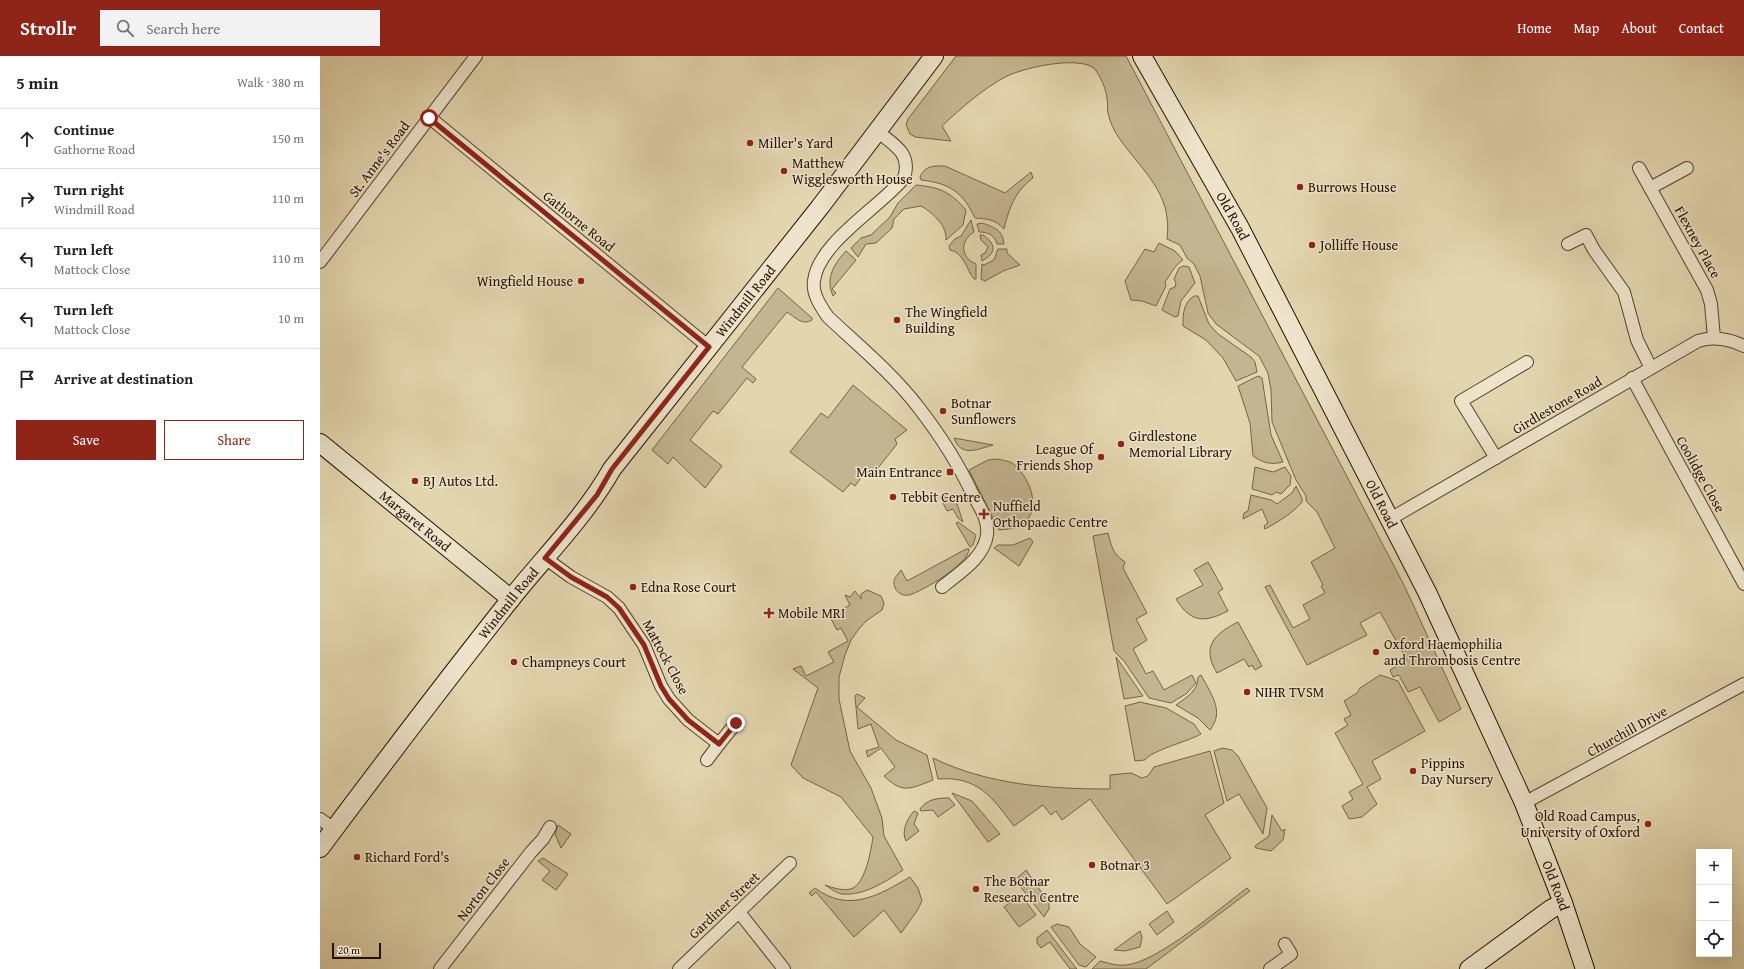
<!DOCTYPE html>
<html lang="en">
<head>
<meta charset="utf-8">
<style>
	:root { --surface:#fff; --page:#f2f2f2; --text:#202124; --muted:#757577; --line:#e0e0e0; --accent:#8f2418 }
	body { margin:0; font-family:"Gentium Book Plus",serif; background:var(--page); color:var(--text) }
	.controls { position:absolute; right:12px; bottom:12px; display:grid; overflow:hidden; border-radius:0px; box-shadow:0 4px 16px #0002 }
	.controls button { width:36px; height:36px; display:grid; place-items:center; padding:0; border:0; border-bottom:1px solid var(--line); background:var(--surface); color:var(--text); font:20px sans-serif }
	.scale { position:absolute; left:12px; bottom:10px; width:49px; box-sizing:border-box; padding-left:4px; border:2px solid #251100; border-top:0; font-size:11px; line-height:14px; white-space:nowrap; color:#251100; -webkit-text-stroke:3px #ede4cb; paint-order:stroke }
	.stop { position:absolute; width:12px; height:12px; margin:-9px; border:3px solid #8f2418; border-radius:50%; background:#fff }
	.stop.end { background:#8f2418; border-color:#fff; box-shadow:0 1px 4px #0008 }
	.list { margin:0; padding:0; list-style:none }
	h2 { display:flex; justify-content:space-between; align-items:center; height:52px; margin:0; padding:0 16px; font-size:17px }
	h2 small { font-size:13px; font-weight:400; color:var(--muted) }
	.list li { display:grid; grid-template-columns:26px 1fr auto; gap:12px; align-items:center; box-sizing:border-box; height:60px; padding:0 16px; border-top:1px solid var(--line) }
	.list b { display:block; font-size:15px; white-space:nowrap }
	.list p { margin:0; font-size:13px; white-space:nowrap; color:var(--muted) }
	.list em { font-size:13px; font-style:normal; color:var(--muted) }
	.actions { display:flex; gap:8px; padding:12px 16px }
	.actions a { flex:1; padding:9px 0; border:1px solid var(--accent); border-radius:0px; text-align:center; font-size:14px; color:var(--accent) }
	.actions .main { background:var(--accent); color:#fff }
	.icon { flex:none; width:22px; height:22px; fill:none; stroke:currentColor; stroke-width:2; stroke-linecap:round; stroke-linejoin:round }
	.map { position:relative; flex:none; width:1424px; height:913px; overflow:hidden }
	header { display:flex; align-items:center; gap:24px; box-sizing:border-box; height:56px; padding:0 20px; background:var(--accent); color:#fff }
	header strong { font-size:19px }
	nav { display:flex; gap:22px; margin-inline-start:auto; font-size:14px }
	.search { width:280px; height:36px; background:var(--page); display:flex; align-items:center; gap:10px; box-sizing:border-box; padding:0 14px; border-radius:0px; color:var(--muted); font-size:15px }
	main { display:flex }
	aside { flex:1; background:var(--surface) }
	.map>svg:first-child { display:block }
</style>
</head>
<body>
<header>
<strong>Strollr</strong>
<div class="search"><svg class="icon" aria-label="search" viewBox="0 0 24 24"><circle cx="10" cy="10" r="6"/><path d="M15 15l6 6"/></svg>Search here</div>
<nav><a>Home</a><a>Map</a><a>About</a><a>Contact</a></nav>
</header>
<main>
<aside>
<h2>5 min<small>Walk · 380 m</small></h2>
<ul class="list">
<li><svg class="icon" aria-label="ahead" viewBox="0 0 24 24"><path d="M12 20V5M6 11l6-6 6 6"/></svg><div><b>Continue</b><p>Gathorne Road</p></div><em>150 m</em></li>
<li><svg class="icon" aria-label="right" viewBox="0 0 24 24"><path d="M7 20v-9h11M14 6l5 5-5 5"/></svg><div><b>Turn right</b><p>Windmill Road</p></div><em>110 m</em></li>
<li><svg class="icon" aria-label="left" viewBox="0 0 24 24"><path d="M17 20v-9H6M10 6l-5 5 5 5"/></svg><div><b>Turn left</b><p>Mattock Close</p></div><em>110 m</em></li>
<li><svg class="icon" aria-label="left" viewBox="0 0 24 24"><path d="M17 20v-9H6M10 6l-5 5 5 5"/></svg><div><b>Turn left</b><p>Mattock Close</p></div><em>10 m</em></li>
<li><svg class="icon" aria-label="arrive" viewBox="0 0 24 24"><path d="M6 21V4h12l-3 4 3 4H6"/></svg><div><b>Arrive at destination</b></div></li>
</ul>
<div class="actions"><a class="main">Save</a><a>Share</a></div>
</aside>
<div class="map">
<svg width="1424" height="913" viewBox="0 0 1424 913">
	<rect width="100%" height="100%" fill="#e3d6af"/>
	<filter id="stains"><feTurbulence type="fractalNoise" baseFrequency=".005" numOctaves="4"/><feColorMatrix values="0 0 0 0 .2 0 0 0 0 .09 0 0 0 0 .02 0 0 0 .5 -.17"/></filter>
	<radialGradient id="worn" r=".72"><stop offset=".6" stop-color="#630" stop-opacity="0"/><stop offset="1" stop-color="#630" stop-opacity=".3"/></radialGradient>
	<g fill="#c3b591" stroke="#746348">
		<path d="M636,0h170l278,529 57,124 -22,13 -19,-35 -12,5 -9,-17 -6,2 -3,-7 17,-10 -27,-48 -20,11 7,12 -60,30 -42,-78 5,-2 23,43 17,-9 -7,-14 22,-12 -4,-7 2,-1 -12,-23 24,-14 -18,-36 -11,-11v-5l-10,-16 -24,-58 -1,-32 -3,-17 -9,-17 -43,-32 -8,-11 -8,-37 -6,-12 -7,-6 -7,-13 -13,-6c6,-46 -25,-68 -48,-101 -5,-7 -9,-16 -11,-25 -1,-5 0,-10 -1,-15 -1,-9 -7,-23 -13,-30 -17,-12 -67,-1 -87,8 -23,12 -46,32 -65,50l9,15 -36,-4 -5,-3 -4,-9 2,-6z"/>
		<path d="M614,110h11l60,27 26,-21 2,6c-18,13 -24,30 -29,51 -9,-10 -17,-10 -29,-11 -12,-26 -26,-35 -54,-38l-1,-3c3,-7 6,-9 14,-11z"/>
		<path d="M596,129c23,2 35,7 50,25l-3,15 -17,15c1,-15 -13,-27 -25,-34l-17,3 -10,10 -2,9 -16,15 -10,1 -8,13 -7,-9 10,-10 10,-3 19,-18 8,-14z"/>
		<path d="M651,164l3,12c-15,9 -13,26 2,32v15h-2c-7,-8 -10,-27 -24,-29l-1,-4 6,-7 6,-3z"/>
		<path d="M662,167c12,4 21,7 22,21h-7c-2,-9 -9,-12 -18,-12l-2,-8z"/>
		<path d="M660,179h3c14,10 13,18 -1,26l-1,-6 4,-2 3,-6 -7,-7z"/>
		<path d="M839,187l16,8 8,9c-9,6 -12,14 -18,22l1,4 -10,20 -14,-5 -11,-1 -6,-19 20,-32 9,3z"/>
		<path d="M678,193h9v4l13,12 -17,6 -18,10 -4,-2 1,-15 2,1 10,-5z"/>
		<path d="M526,195l10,9 -24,29 4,4 -3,3c-8,-18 1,-32 13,-45z"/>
		<path d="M863,210l6,1 6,16 -14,18 -3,15 -3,1 -13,-7 8,-21 5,-2 1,-4 -2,-4 5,-11z"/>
		<path d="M458,232l34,30v2c-10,6 -17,-3 -25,-8l-45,55 14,12 -3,4 -6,-5 -29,36 -5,-3 -23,29 32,26 -17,22 -32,-31 -5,7 -16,-14z"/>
		<path d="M874,240h4l11,28 9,10 33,23 4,5 2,10 -21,9 -13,-23 -17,-18 -23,-14c0,-12 0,-23 11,-30z"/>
		<path d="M938,320l4,2 9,57 12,27c-12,3 -20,1 -30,-6l-3,-33 -12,-37z"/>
		<path d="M533,329l54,45 -12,9 2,5 -23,29 -6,-5 -13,18 -4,-3 -8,9 -53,-40 31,-39 7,5z"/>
		<path d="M634,382l39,7c-15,4 -32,13 -39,-7z"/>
		<path d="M677,403c5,1 11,2 15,4 17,12 31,46 11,61 -7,5 -16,5 -24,6l-30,-60 19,-10z"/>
		<path d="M935,411l18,5 12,-5 6,9 -1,9 -9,9 -5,-2 -4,3 -20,-6z"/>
		<path d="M976,430l6,12v4c-9,11 -24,20 -37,27l-1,-3 4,-3 -6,-14 -19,10 1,-6 4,-2 3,-16 20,5 6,4 15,-11z"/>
		<path d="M620,441l15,1 8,24 -5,-4 -5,-9 -6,2z"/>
		<path d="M638,466l18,13 -3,10 -3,2 -14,-24z"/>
		<path d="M788,477c3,12 5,22 17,29l-2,6 24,45 -11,6 11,21 -14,9 13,25 7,-3 11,19 28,-15 4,8 -10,11 -15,9 -22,-5 -25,-37 -10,-10 -21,-115z"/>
		<path d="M710,482l3,4 -14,24 -25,-18 4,-3h15z"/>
		<path d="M646,493h3c0,15 -46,42 -60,46 -10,2 -18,-8 -14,-17 2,-3 4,-5 6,-8l6,11z"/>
		<path d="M888,506l15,27 -5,3 10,19c-24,12 -37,12 -52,-12l27,-14 -9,-15z"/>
		<path d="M547,534l14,6 3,7 -2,7 -16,11 -8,9 -7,10 -6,15 -6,22v22l11,52 21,37 11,30 2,18 19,34c-18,12 -39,26 -61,24 -6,-1 -12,-6 -17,-9 8,3 20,7 28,3 13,-7 18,-38 20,-51l-32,-40 -38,-19 -12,-13 27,-77 -25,-19 8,-3 5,10 28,-14 -6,-10 20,-11 -7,-13 -4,2 -7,-13 20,-12 -5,-10 5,2 5,-6 6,8v-5z"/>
		<path d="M918,566l24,44 -7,4 -3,-5 -3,2 -5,-8 -27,14c-16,-26 -3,-39 21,-51z"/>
		<path d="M796,601l27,39 -19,3z"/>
		<path d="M881,619c10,19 24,36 9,55l-12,-12 -22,-13c11,-8 22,-14 22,-28z"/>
		<path d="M1060,619l18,6 27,50 -53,30 9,18 -14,8 10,17 -15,13 -13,2 -7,-13 11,-7 -4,-7 14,-8 -28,-51 13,-8 -4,-6 7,-4 -7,-14 13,-8 3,-5z"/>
		<path d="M537,638l8,4 -8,9 39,33 31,15 6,25c-23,9 -30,14 -49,-4l11,-9 -14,-19 -13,9 -2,-6 13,-4 -8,-23 -13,5 -3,-33z"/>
		<path d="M820,646l26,6 28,16 7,10c-14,8 -49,16 -56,26l-10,1 -10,-55z"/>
		<path d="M902,692l10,2 6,6 29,52 -4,26 -24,-40 -12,7 -13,-50z"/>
		<path d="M890,695l14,52 -19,12 26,43 -64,46 -77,-105 -28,21 -6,-9 -5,4 -8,-10 -29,21c-22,-29 -36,-50 -76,-47l-5,-21c55,27 117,31 177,31v-14l21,-2 11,5 6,-2 6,-9z"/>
		<path d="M632,737l20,8 28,33 -12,8z"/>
		<path d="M629,742l6,7 -17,12 -5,-7 -12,1 -1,-2c7,-10 18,-11 29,-11z"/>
		<path d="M594,755l4,2 -4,11 5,7 -13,10c-5,-10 1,-22 8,-30z"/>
		<path d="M952,759l10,16 3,-2 -2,11 -12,11 -15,-3 -1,-2 14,-10z"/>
		<path d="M238,769l13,9 -10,14 -6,-14z"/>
		<path d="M223,802l25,16 -12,16 -14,-10 8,-9 -12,-10z"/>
		<path d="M706,814l23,33v6l-5,8 -24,-31 -2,-9z"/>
		<path d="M590,821l8,11 4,13 -5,10 -16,22 -17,-23 -30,27 -38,-45 -4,4 -3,-3 6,-5c33,25 63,8 95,-11z"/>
		<path d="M927,832l3,3 -104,78h-54l8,-8c9,2 16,5 26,4 32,-3 94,-57 121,-77z"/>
		<path d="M701,839l15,20 -17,12 -15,-20z"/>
		<path d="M847,855l7,11 -17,13 -8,-11z"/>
		<path d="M737,868l12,3 11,17 16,13 -10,10 -7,-2 -28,-38z"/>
		<path d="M727,874l29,38 1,1h-7l-20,-27 -9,6 -4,-5v-5z"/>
		<path d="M820,875l2,6 -2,10 -15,4 -11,-1z"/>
	</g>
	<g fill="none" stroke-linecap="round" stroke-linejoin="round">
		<g stroke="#54422c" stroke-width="14">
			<g id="street">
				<path d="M109,61l280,230"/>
				<path d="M557,75c17,14 35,22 27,47 -24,29 -86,65 -90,103 -2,13 7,26 14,36 31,29 65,57 91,91 20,26 39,55 53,85 7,13 17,26 15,42 -3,23 -28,38 -45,52"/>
				<path d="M1319,112l68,122 4,14 3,34"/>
				<path d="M1330,132l37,-20"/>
				<path d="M1248,188l18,-9 8,15 30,42 13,48 14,28"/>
				<path d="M0,206l156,-206"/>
				<path d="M1312,322l112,206"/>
				<path d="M1176,402l-35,-57 66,-39"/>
				<path d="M1070,463l308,-178c16,-5 31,-2 46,5"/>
				<path d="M225,502l26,19 36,20 12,11 25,37 17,41 8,13 19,21 31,24 -12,16"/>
				<path d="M399,688l17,-21"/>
				<path d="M1204,747l220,-119"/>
				<path d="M0,763l14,10"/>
				<path d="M419,856l45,57"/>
				<path d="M120,913l91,-117 12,-13 7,-12"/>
				<path d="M359,913l111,-106"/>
				<path d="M950,913l21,-15 -6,-10"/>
			</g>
		</g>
		<g stroke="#251100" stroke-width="20">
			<g id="secondary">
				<path id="s1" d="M822,0l98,172 187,364 97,211 39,100 22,66"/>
				<path id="s2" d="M0,387l191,156"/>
				<path id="s3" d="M0,792c62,-83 125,-166 190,-248 34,-43 74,-82 102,-131l208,-262 114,-151"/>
				<path d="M1149,913l82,-60 12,-6"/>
			</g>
		</g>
		<use href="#street" stroke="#ede4cb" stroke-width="12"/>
		<use href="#secondary" stroke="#ede4cb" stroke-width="18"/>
	</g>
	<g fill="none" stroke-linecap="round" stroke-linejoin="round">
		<path stroke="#8f2418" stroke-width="5" d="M109,62l280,229 -97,122 -15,26 -52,63 26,19 36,20 12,11 25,37 17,41 8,13 19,21 31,24 17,-21"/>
	</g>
	<g fill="#8f2418" stroke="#ede4cb" stroke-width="1.5">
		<circle cx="430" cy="87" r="4"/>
		<circle cx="464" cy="115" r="4"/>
		<circle cx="980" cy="131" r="4"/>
		<circle cx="992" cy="189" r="4"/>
		<circle cx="261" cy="225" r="4"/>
		<circle cx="577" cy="264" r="4"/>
		<circle cx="623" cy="355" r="4"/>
		<circle cx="801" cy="388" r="4"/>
		<circle cx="781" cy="401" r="4"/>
		<rect x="626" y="412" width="8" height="8" rx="2"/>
		<circle cx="95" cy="425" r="4"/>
		<circle cx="573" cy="441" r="4"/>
		<path d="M662 452h4v4h4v4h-4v4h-4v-4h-4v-4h4z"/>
		<circle cx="313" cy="531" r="4"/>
		<path d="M447 551h4v4h4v4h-4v4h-4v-4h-4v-4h4z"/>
		<circle cx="1056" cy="596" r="4"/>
		<circle cx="194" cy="606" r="4"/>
		<circle cx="927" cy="636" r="4"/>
		<circle cx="1093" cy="715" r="4"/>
		<circle cx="1328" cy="768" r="4"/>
		<circle cx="37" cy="801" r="4"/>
		<circle cx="772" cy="809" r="4"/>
		<circle cx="656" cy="833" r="4"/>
	</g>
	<g text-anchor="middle" stroke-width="3" stroke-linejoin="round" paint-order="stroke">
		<g font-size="14" fill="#251100" stroke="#ede4cb" text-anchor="start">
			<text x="438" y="92">Miller's Yard</text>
			<text x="472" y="112">Matthew<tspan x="472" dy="16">Wigglesworth House</tspan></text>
			<text x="988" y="136">Burrows House</text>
			<text x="1000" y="194">Jolliffe House</text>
			<text x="253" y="230" text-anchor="end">Wingfield House</text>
			<text x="585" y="261">The Wingfield<tspan x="585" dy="16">Building</tspan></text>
			<text x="631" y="352">Botnar<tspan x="631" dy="16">Sunflowers</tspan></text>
			<text x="809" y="385">Girdlestone<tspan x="809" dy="16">Memorial Library</tspan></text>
			<text x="773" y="398" text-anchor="end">League Of<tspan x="773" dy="16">Friends Shop</tspan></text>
			<text x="622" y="421" text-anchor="end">Main Entrance</text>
			<text x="103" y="430">BJ Autos Ltd.</text>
			<text x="581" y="446">Tebbit Centre</text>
			<text x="673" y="455">Nuffield<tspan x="673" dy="16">Orthopaedic Centre</tspan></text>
			<text x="321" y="536">Edna Rose Court</text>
			<text x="458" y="562">Mobile MRI</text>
			<text x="1064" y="593">Oxford Haemophilia<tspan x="1064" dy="16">and Thrombosis Centre</tspan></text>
			<text x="202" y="611">Champneys Court</text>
			<text x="935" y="641">NIHR TVSM</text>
			<text x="1101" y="712">Pippins<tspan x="1101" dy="16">Day Nursery</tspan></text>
			<text x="1320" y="765" text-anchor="end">Old Road Campus,<tspan x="1320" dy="16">University of Oxford</tspan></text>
			<text x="45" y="806">Richard Ford's</text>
			<text x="780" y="814">Botnar 3</text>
			<text x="664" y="830">The Botnar<tspan x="664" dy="16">Research Centre</tspan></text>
		</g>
		<g font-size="14" fill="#251100" stroke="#ede4cb">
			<text transform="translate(59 103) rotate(-53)" y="5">St. Anne's Road</text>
			<text dy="5" stroke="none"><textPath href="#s1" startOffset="184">Old Road</textPath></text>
			<text transform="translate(259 165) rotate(39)" y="5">Gathorne Road</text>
			<text transform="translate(1378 186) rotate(61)" y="5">Flexney Place</text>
			<text dy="5" stroke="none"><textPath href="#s3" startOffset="693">Windmill Road</textPath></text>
			<text transform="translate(1237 349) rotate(-30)" y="5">Girdlestone Road</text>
			<text transform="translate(1381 418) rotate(61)" y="5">Coolidge Close</text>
			<text dy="5" stroke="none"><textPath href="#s1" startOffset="508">Old Road</textPath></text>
			<text dy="5" stroke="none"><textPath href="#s2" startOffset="123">Margaret Road</textPath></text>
			<text dy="5" stroke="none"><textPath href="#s3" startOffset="309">Windmill Road</textPath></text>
			<text transform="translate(346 601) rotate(62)" y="5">Mattock Close</text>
			<text transform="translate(1307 675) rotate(-29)" y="5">Churchill Drive</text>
			<text dy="5" stroke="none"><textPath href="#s1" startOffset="928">Old Road</textPath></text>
			<text transform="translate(163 833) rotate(-52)" y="5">Norton Close</text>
			<text transform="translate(404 849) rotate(-43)" y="5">Gardiner Street</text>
		</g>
	</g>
	<rect width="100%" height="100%" filter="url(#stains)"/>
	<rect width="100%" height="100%" fill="url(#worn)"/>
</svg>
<div class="controls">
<button>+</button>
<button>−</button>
<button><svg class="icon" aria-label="locate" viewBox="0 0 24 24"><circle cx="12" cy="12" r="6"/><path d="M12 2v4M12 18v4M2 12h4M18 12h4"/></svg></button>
</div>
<div class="scale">20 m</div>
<div class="stop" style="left:109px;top:62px"></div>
<div class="stop end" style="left:416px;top:667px"></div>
</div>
</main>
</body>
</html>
